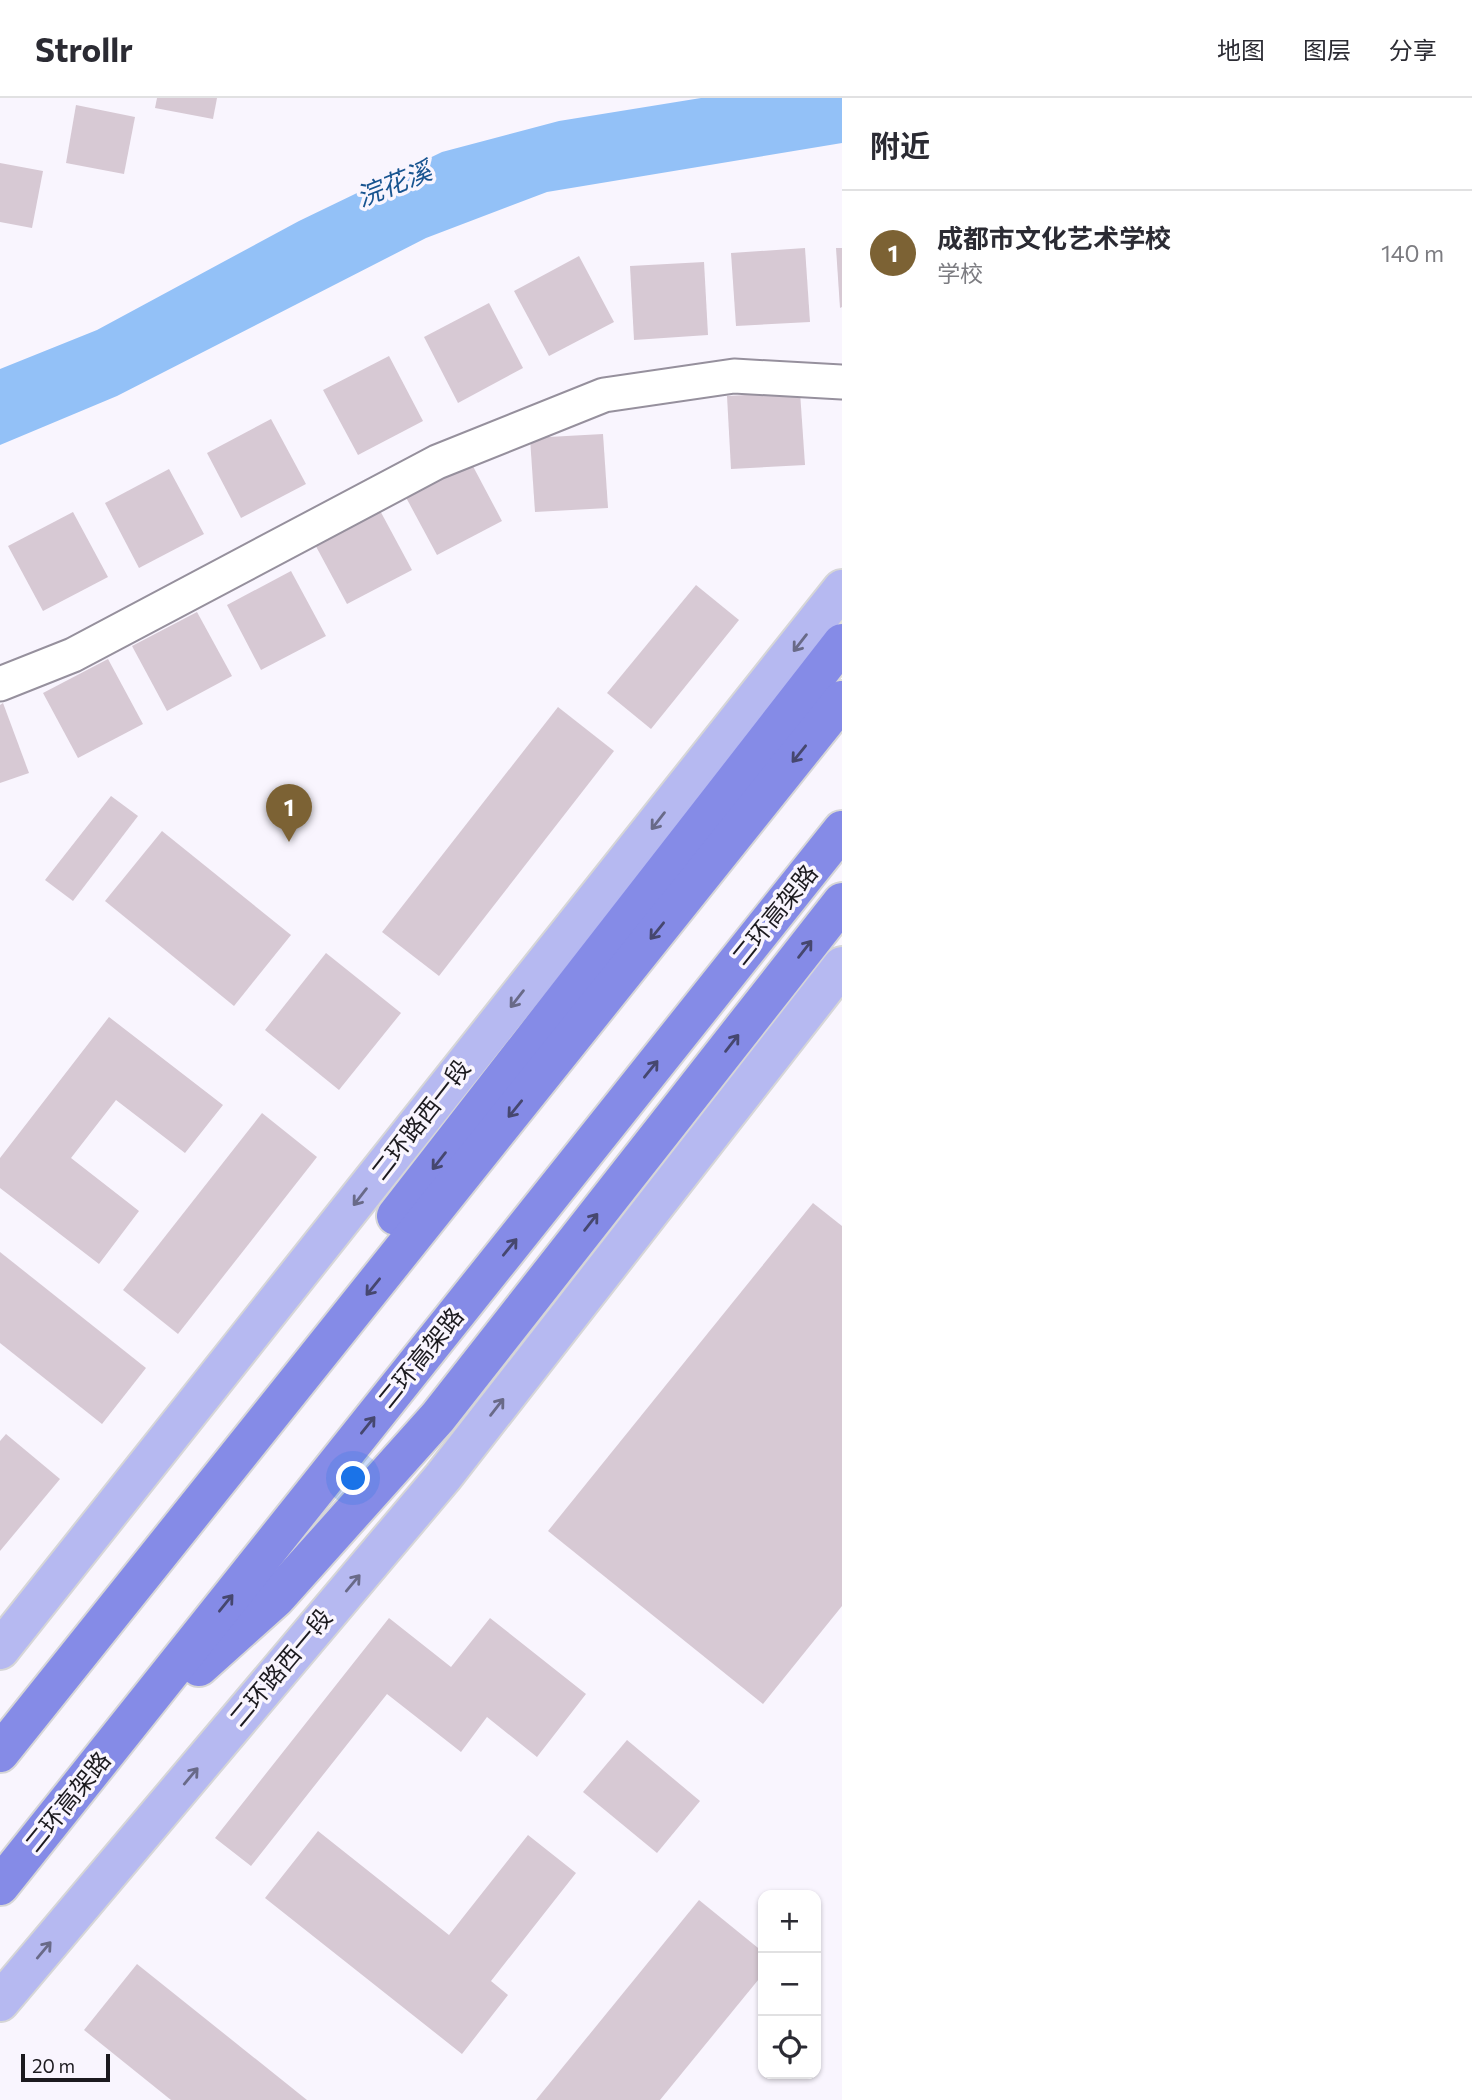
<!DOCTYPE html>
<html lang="zh">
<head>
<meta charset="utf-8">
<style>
	:root { --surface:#fff; --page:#f2f2f3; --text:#2b2b33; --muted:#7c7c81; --line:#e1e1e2; --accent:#7c6234 }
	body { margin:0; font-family:Commissioner,"Noto Sans SC",sans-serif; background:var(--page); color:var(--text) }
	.controls { position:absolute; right:21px; bottom:21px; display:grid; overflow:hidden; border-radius:14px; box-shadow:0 2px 5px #0004 }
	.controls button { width:63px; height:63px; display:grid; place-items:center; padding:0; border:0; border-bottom:2px solid var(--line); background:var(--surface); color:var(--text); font:35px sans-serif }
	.scale { position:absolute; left:21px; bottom:18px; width:89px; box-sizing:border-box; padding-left:7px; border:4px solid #1c1a1f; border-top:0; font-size:19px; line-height:24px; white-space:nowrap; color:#1c1a1f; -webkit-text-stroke:5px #f9f5fe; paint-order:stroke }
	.you { position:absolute; left:354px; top:1381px; width:24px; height:24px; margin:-18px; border:5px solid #fff; border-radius:50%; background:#1a73e8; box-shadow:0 0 0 10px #1a73e833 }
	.badge { display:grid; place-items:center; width:46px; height:46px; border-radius:50%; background:var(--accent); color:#fff; font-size:23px; font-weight:700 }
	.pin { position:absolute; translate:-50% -58px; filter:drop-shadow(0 2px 4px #0008) }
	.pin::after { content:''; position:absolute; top:37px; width:24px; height:21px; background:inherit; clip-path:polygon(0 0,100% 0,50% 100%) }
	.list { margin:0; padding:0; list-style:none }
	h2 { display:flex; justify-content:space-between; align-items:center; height:91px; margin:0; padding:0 28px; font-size:30px }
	h2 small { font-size:23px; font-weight:400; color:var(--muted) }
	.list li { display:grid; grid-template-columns:46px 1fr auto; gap:21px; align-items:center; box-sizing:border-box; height:126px; padding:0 28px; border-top:2px solid var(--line) }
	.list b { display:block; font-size:26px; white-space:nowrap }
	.list p { margin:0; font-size:23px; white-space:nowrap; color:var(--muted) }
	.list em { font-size:23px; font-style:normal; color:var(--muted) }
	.icon { flex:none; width:38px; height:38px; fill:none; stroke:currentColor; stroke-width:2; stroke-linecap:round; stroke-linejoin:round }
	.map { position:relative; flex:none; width:842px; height:2002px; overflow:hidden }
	header { display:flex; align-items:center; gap:42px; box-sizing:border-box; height:98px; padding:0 35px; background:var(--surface); border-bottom:2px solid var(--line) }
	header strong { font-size:33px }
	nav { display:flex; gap:38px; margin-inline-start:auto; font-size:24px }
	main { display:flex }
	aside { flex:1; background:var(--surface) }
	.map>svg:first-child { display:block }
</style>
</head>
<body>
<header>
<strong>Strollr</strong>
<nav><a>地图</a><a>图层</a><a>分享</a></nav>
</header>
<main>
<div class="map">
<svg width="842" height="2002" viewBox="0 0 842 2002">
	<rect width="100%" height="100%" fill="#f9f5fe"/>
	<path fill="#93c1f7" d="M701,0h141v45l-295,49 -121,46 -309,158 -117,49v-76l97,-39 202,-109 143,-69 117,-31z"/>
	<g fill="#d7c9d4">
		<path d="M157,0h60l-4,21 -58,-11z"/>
		<path d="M76,7l59,12 -11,57 -58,-11z"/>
		<path d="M0,65l43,8 -11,57 -32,-6z"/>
		<path d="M805,150l5,74 -74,4 -5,-73z"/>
		<path d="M836,150h6v59l-2,1z"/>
		<path d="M579,158l35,66 -65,34 -35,-65z"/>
		<path d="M704,164l4,73 -74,5 -4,-74z"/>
		<path d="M489,205l34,65 -65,35 -34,-66z"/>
		<path d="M389,258l34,65 -65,34 -35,-65z"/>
		<path d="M800,294l5,73 -74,4 -4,-73z"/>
		<path d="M271,321l35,65 -65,34 -34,-65z"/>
		<path d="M603,336l5,74 -73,4 -5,-74z"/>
		<path d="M467,357l35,66 -65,34 -35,-65z"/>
		<path d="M169,371l35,65 -65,34 -34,-65z"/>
		<path d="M377,407l35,65 -65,34 -35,-65z"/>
		<path d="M73,414l35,65 -65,34 -35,-65z"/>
		<path d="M291,473l35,65 -65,34 -34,-65z"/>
		<path d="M696,487l43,35 -88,109 -44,-36z"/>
		<path d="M197,514l35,64 -65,35 -35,-65z"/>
		<path d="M108,561l35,65 -65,34 -35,-65z"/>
		<path d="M3,605l26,70 -29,10v-78z"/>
		<path d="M558,609l56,44 -175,225 -57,-44z"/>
		<path d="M111,698l27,20 -65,85 -28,-21z"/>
		<path d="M162,733l129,104 -57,71 -129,-105z"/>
		<path d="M326,855l75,60 -62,77 -74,-60z"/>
		<path d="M109,919l114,88 -38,48 -69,-53 -45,58 68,53 -40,53 -99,-76v-30z"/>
		<path d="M262,1015l55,44 -139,177 -55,-44z"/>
		<path d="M813,1105l29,23v380l-79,98 -215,-173z"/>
		<path d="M0,1154l146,116 -44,56 -102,-81z"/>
		<path d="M6,1336l54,45 -60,72v-110z"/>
		<path d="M389,1520l62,49 39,-49 96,76 -49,63 -50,-40 -26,35 -74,-58 -136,172 -36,-28z"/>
		<path d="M627,1642l73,61 -43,52 -74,-61z"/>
		<path d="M318,1733l131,104 79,-100 48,38 -85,108 17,14 -46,59 -197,-156z"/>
		<path d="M699,1802l64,52v22l-103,126h-124z"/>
		<path d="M137,1866l170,136h-136l-87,-70z"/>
	</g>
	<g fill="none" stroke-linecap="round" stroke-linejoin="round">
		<g stroke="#96909d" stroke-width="37">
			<path id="minor" d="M0,586l73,-29 364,-193 167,-67 130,-19 108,6"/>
		</g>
		<g stroke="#d6d6d7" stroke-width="42">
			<g id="major">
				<path d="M0,1552l842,-1061"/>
				<path d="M0,1904l443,-525 399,-511"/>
			</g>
		</g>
		<g stroke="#d6d6d7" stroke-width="42">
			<g id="highway">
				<path d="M396,1118l446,-573"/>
				<path d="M199,1569l77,-69 162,-181 404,-515"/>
				<path d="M0,1655l842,-1053"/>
				<path d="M0,1788l842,-1056"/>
			</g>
		</g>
		<use href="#minor" stroke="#fff" stroke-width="33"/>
		<use href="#major" stroke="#b6b9f1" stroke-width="38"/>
		<use href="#highway" stroke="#858be7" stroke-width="38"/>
	</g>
	<defs><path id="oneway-shaft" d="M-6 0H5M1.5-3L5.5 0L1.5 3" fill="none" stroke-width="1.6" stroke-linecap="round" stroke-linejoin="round" transform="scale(1.75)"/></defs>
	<g stroke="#696a88">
		<use href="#oneway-shaft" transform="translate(800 545) rotate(128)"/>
		<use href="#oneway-shaft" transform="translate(658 723) rotate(128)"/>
		<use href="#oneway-shaft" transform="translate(517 901) rotate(128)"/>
		<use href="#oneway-shaft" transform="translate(360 1099) rotate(128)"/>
		<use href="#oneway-shaft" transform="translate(497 1309) rotate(-52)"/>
		<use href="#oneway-shaft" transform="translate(353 1485) rotate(-50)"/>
		<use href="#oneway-shaft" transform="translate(191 1678) rotate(-50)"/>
		<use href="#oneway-shaft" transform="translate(44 1852) rotate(-50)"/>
	</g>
	<g stroke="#46476f">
		<use href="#oneway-shaft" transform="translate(799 656) rotate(129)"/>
		<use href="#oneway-shaft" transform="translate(657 833) rotate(129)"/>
		<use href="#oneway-shaft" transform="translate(805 851) rotate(-52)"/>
		<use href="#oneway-shaft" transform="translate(732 945) rotate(-52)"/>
		<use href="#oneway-shaft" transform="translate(651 971) rotate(-51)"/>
		<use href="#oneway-shaft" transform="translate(515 1011) rotate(129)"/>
		<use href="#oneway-shaft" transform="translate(439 1063) rotate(128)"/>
		<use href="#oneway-shaft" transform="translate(591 1124) rotate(-52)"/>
		<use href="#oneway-shaft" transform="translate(510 1149) rotate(-51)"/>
		<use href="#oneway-shaft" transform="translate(373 1189) rotate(129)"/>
		<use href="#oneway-shaft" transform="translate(368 1327) rotate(-51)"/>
		<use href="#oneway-shaft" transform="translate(226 1505) rotate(-51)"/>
	</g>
	<g text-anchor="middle" stroke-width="7" stroke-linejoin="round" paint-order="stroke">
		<g font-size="24" fill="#1c1a1f" stroke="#f9f5fe">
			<text transform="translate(775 817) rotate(-51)" y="8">二环高架路</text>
			<text transform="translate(421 1022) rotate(-52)" y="8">二环路西一段</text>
			<text transform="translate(421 1260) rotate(-51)" y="8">二环高架路</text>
			<text transform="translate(281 1570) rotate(-50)" y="8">二环路西一段</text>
			<text transform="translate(68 1704) rotate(-51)" y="8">二环高架路</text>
		</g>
		<g font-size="26" font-style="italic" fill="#185490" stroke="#f9f5fe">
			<text transform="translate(394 86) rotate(-22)" y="9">浣花溪</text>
		</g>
	</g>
</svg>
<div class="controls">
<button>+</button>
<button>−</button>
<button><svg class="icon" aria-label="locate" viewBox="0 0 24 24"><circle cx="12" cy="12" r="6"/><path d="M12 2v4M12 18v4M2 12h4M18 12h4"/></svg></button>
</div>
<div class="scale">20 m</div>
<div class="you"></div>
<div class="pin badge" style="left:289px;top:744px">1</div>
</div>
<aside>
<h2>附近<small></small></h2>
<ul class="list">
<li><span class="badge">1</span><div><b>成都市文化艺术学校</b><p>学校</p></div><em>140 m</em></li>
</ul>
</aside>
</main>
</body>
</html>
